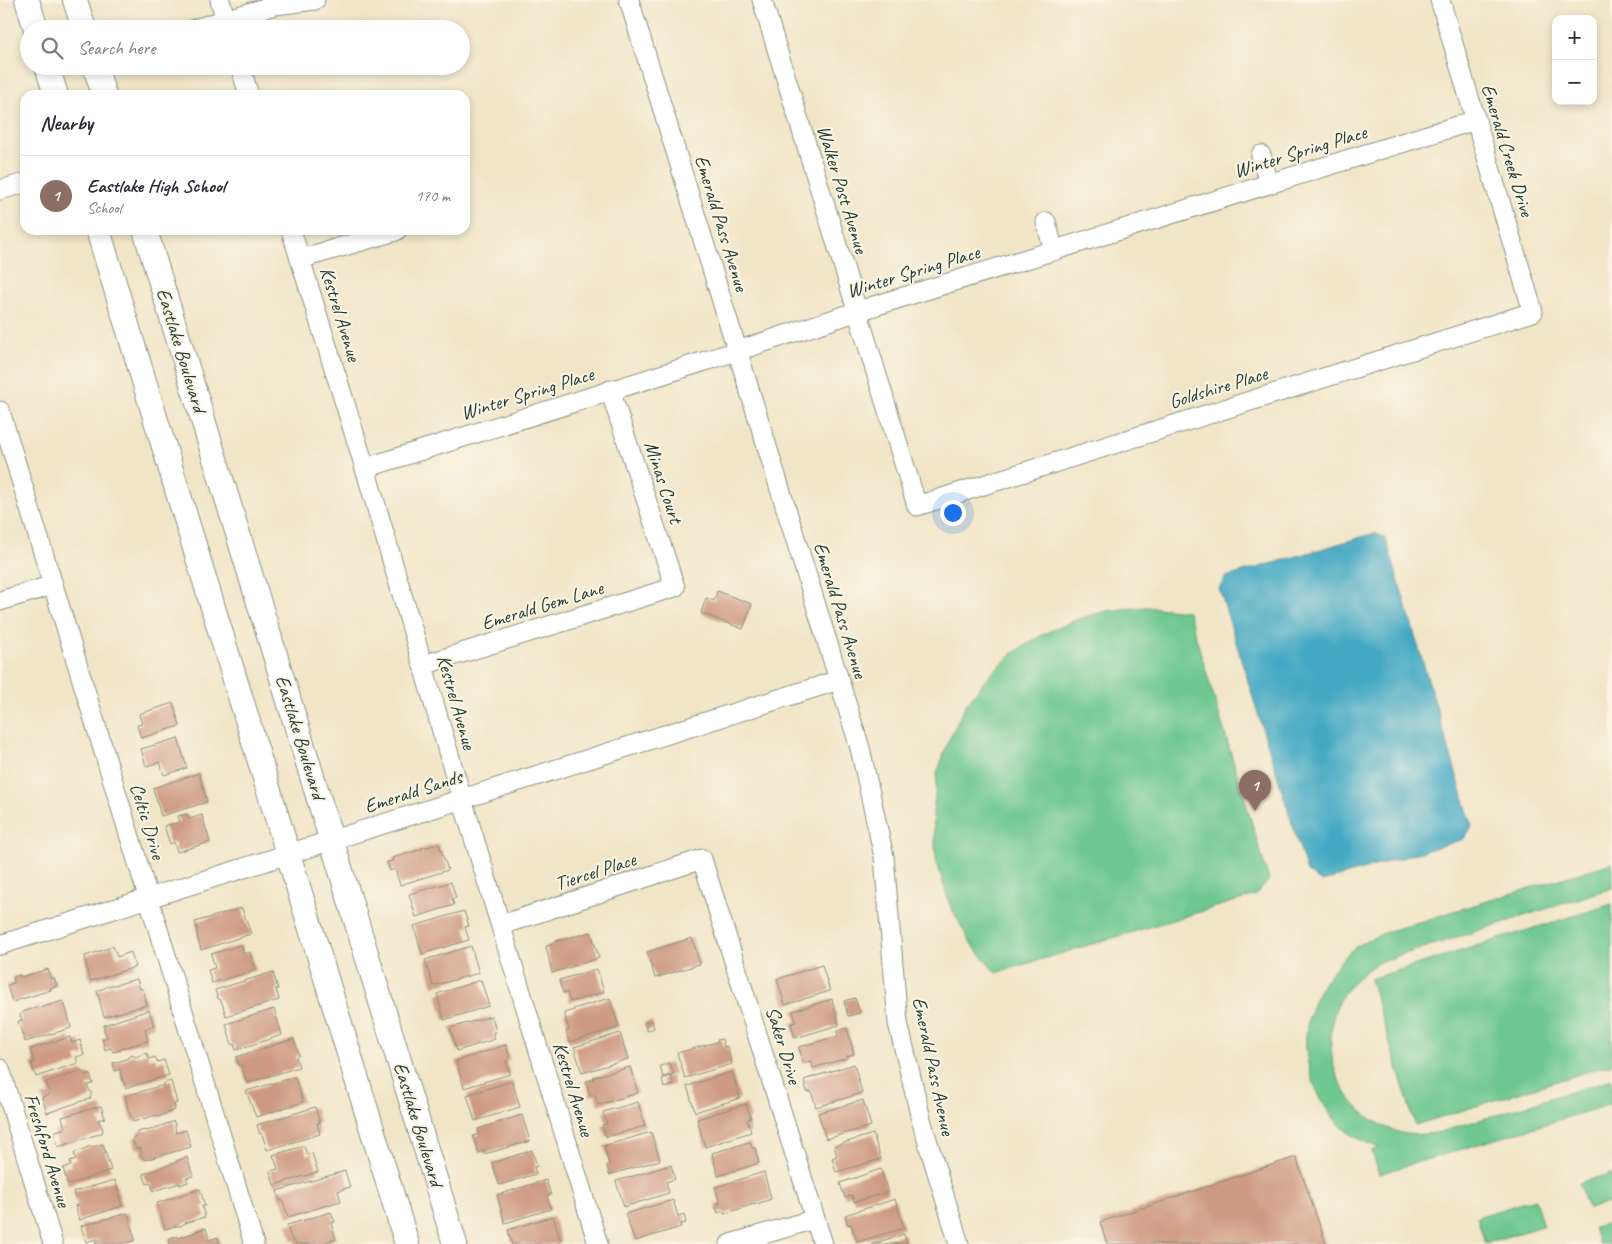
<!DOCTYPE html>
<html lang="en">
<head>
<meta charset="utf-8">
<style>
	:root { --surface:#fff; --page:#f2f2f3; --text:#2b2b33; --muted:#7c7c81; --line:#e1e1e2; --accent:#b5179e }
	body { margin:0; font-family:Caveat,sans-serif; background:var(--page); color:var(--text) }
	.controls { position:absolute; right:15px; top:15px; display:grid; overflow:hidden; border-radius:10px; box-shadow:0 2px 8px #0003 }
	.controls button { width:45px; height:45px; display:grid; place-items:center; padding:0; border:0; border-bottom:1px solid var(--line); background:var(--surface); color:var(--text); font:25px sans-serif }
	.you { position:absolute; left:952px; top:512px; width:18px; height:18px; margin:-12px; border:4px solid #fff; border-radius:50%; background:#1a73e8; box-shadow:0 0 0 8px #1a73e833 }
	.badge { display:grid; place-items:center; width:32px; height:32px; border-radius:50%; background:var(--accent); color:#fff; font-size:16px; font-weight:700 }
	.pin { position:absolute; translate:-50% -41px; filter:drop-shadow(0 1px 2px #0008) }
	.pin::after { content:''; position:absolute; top:26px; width:18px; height:15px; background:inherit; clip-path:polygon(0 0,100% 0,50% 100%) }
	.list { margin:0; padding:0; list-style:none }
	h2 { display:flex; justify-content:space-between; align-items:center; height:65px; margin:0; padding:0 20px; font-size:21px }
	h2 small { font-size:16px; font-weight:400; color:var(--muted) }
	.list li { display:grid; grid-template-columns:32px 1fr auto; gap:15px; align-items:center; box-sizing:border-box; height:80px; padding:0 20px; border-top:1px solid var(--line) }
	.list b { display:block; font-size:19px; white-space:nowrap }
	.list p { margin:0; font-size:16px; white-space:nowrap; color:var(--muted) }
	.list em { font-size:16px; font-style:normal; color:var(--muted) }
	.icon { flex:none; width:28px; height:28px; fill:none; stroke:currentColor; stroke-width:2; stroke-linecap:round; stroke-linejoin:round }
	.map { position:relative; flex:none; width:1612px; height:1244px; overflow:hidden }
	.search { position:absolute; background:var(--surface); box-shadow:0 2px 8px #0003; left:20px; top:20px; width:450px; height:55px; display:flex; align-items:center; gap:12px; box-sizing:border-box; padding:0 18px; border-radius:28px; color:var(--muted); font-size:19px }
	.panel { position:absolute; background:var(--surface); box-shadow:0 2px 8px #0003; left:20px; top:90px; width:450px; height:145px; border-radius:15px }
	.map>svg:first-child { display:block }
</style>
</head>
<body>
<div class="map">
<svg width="1612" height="1244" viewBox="0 0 1612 1244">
	<rect width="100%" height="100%" fill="#fcf5e5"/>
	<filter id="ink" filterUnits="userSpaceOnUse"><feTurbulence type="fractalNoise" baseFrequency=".02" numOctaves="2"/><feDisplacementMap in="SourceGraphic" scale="10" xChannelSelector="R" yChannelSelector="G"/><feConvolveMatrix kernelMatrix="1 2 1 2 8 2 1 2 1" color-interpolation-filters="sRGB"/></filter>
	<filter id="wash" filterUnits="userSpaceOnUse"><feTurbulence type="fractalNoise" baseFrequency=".0096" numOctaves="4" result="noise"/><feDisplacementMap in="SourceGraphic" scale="20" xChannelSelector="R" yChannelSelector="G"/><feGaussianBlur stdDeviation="1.12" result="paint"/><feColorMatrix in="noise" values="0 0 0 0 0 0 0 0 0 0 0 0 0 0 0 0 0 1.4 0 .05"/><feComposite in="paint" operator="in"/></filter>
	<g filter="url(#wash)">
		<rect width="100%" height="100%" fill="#f1e5c7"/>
		<g fill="#6ec88f" stroke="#468262">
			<path d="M1147,607l41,4 81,269 -13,15 -260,78 -27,-32 -20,-38 -13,-44 -3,-45 4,-40 11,-32 17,-36 21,-27 27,-26 32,-20 36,-15 29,-8z"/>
			<path d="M1612,863v25l-233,74c-15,9 -29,21 -39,37 -7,12 -9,30 -9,44 0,43 30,79 71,90 12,3 26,1 38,-1l172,-53v25l-233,70 -7,-23 8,-3c-9,-4 -19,-7 -28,-13 -14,-9 -26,-25 -33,-40 -21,-42 -17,-85 12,-122 7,-9 14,-18 23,-25 11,-7 23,-12 35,-17z"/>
			<path d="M1612,904v160l-197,61 -45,-146z"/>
			<path d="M1612,1173v29l-24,7 -9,-26z"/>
			<path d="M1535,1199l8,27 -58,17 -8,-26z"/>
			<path d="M1612,1222v22h-13l-5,-17z"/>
		</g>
		<path fill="#43a8c3" stroke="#31727c" d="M1375,533l11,6 86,287 -8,13 -142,43 -15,-10 -88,-284 7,-11z"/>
		<g id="blocks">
			<g fill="#ce9a82">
				<path d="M717,591l35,13 -9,25 -42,-16 5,-15 8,3z"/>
				<path d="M173,703l7,23 -39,12 -4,-13 5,-1 -3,-10z"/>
				<path d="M178,738l9,30 -23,7 -4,-13 -14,4 -5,-17z"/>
				<path d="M199,773l8,29 -46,14 -8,-28z"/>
				<path d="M187,814l2,5 13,-4 8,27 -33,10 -3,-10 -4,2 -6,-18 16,-4 -2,-6z"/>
				<path d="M439,844l9,26 -48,15 -5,-16 -5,2 -3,-9 6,-1 -1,-3 30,-9v-1z"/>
				<path d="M451,882l5,16 -4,1 2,6 -38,12 -7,-23z"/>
				<path d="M242,908l9,26 -50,16 -4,-15v-6l-2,-7z"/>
				<path d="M464,911l5,15 -4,1 4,13 -47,14 -8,-28z"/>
				<path d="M591,932l8,26 -47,15 -6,-27 7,-2v-2z"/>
				<path d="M692,938l8,26 -45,14 -8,-26z"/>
				<path d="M241,945l3,9 6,-2 6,18 -44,13 -4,-13 7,-2 -4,-14z"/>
				<path d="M113,946l4,11 14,-5 4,15 -44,14 -3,-6 -3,-19 24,-8v-1z"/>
				<path d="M471,946l8,27 -46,13 -8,-26z"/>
				<path d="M822,965l8,26 -45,14 -8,-26z"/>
				<path d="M48,969l3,10 3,-1 3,8 -7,2 1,2 -39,12 -5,-17 7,-2 -1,-6 7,-2 1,2z"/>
				<path d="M597,969l7,23 -34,10 -3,-10 -4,1 -4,-13z"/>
				<path d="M273,972l5,17h-2l3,11 -53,16 -4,-13 -2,-4h-2l-3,-9z"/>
				<path d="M137,979l3,10h3l4,16 -43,12 -7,-26 14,-6h4z"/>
				<path d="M481,980l8,26 -45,14 -7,-26z"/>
				<path d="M610,998l9,29 -50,15 -3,-11 3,-1 -5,-17 10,-3 -1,-1z"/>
				<path d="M855,998l5,15 -12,3 -4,-15z"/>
				<path d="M832,999l7,26 -44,13 -4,-15 5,-1 -3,-11z"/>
				<path d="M63,1001l5,14 3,13 -46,14 -7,-21 4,-1 -2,-5 2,-3 16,-5 1,1z"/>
				<path d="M274,1009l8,26 -46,15 -2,-6 -2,1 -6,-21z"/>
				<path d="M149,1010l5,16 -9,3 3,12 -26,7 -1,2 -8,2 -2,-4 -6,2 -3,-11 5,-2 -3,-7v-5z"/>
				<path d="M492,1016l4,16h-3l2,7 -38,12 -7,-23z"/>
				<path d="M652,1021l2,7 -7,3 -3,-8z"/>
				<path d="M847,1028l7,26 -7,2v2l-34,10 -2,-7 -8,2 -4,-16 39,-11 -1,-5z"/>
				<path d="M620,1033l8,26 -46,14 -8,-26z"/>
				<path d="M70,1037l2,6 8,-3 4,15 -8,2 2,6 -42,14 -5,-14h3l-4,-14z"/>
				<path d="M294,1039l5,16 -3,2 3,10 -52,16 -6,-18 -2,1 -3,-9z"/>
				<path d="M722,1039l2,8 3,-1 5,18 -47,14 -8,-25 40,-11v-2z"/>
				<path d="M506,1045l4,15 -4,1 4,13 -46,14 -8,-27z"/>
				<path d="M147,1053l2,6 6,-2 2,5 7,-2 5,15 -43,13 -5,-12 -1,-7 -5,2 -2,-8 14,-4 1,-2 5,-2 2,2z"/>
				<path d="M670,1063l4,11 -11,3 -3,-11z"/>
				<path d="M854,1064l8,29 -46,14 -5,-16 -4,1 -3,-12z"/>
				<path d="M630,1067l8,26 -40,12 -3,-10 -5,1 -4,-15 8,-2 -1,-2z"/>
				<path d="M82,1071l3,4 5,-1 3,10 -6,1 4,8v5l-44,15 -5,-16 8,-3 -4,-12z"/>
				<path d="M732,1072l8,26 -45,14 -8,-26z"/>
				<path d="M671,1076l3,9 -10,3 -2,-9z"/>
				<path d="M295,1077l8,25 -47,15 -10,-26z"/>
				<path d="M171,1081l6,22 -3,1 1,4 -1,2 -16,7 -2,-2 -23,7 -5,-13 -3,-13 39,-11v-2z"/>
				<path d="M512,1081l8,26 -45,14 -8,-26z"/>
				<path d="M863,1100l8,26 -45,13 -8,-26z"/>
				<path d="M638,1102l7,24 -39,11 -4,-12 5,-1 -4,-12z"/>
				<path d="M746,1104l5,14 -4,2 4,12 -46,15 -8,-28z"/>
				<path d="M101,1106l4,12 -7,2 5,9 -1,4 -44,14 -4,-15 11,-4 -3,-11z"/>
				<path d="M315,1107l5,16h-3l3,11 -53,16 -4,-13 -2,-4 -1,1 -3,-9z"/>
				<path d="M522,1115l8,26 -45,13 -1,-3 -5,2 -6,-17 6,-2 -1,-5z"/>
				<path d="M174,1121l2,12 10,-3 5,17 -46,13 -4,-5v-7l-5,1 -4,-10 5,-2v-5l8,-2 2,1z"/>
				<path d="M651,1132l9,28 -51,15 -2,-10 2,-1 -5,-18z"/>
				<path d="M873,1134l8,25 -45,13 -4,-14 5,-2 -3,-10z"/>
				<path d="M750,1142l2,6h3l4,15 -41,13 -6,-23z"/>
				<path d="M103,1144l8,26 -43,15 -5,-17 8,-2 -1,-5 6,-2 -2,-6 17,-7 1,1z"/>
				<path d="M304,1146l3,9 5,-2 6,19 -44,13 -4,-14 8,-2 -5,-14z"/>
				<path d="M532,1150l5,16 -3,1 2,7 -37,11 -7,-22z"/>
				<path d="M187,1157l6,19 -7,2 2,4 -8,3v-2l-27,8 -2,-8 -4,1 -4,-10 34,-12v-1z"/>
				<path d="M1296,1157l30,87h-219l-7,-22z"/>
				<path d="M671,1165l4,14 -9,3 3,11 -45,14 -8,-26z"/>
				<path d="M881,1169l7,23 -34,10 -2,-7 -7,3 -5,-15z"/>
				<path d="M345,1171l5,16 -12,4 3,10 -53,16 -4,-13 -2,-4 -2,1 -3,-10z"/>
				<path d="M764,1172l7,27 -17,6v-1l-30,10 -1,-3 -5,2 -3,-8 5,-2 -5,-16z"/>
				<path d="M115,1180l7,26 -43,14 -4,-14 3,-1 -5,-13z"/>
				<path d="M546,1180l5,15 -4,1 4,13 -46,14 -8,-28z"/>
				<path d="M200,1189l5,17h-3l3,11 -20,6 -4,3h-5l-11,3 -8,-26z"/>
				<path d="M895,1199l9,29 -47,14 -6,-18 -3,1 -3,-10z"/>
				<path d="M673,1200l5,16 6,-2 2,9 -6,1 1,3 -46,14 -10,-27z"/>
				<path d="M331,1212l4,10 -4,1 5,16 -16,5h-24l-2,-4 -2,1 -5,-16z"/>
				<path d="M127,1213l3,6v4l5,16 -1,2 -15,3h-23l-1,-2 3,-1v-2l-12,3 -5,-16z"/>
				<path d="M553,1216l8,26 -5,2h-44l-4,-14z"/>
				<path d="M206,1228l3,12 9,-3 2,7h-50l-1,-4 1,-2 7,-2 1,2 18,-6v-1z"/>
				<path d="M904,1234l3,10h-35z"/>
			</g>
		</g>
	</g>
	<g filter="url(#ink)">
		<use href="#blocks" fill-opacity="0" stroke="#88917e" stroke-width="1"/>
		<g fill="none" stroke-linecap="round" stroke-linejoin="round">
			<g stroke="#88917e" stroke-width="21">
				<g id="minor">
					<path d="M220,0l8,29"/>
					<path d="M629,0l231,748 24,109 14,166 24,100 37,121"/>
					<path d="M762,0l155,506 616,-194 -93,-312"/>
					<path d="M194,29l81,-24 40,-5"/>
					<path d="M240,66l9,29"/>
					<path d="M1261,155l8,29"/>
					<path d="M0,190l25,-7"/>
					<path d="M1046,222l8,29"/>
					<path d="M291,230l74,238 97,331 136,445"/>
					<path d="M300,259l96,-28"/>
					<path d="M0,411l254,833"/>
					<path d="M365,468l372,-117 137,-45 602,-186"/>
					<path d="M0,601l53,-16"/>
					<path d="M423,665l252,-78 -65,-197"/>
					<path d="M501,925l201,-66 121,385"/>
					<path d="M0,945l839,-265"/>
					<path d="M0,1069l53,175"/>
					<path d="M730,1244l85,-25"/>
				</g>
			</g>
			<g stroke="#88917e" stroke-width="26">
				<g id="major">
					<path d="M27,0l9,29"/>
					<path d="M75,0l9,29"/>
					<path d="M47,66l9,29"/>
					<path d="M95,66l9,29"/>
					<path d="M98,230l309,1014"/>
					<path d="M145,230l310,1014"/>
				</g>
			</g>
			<use href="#minor" stroke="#fff" stroke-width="19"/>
			<use href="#major" stroke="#fff" stroke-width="24"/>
		</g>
	</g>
	<g text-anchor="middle" stroke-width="4" stroke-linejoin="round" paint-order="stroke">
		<g font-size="20" fill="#1f3d34" stroke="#fcf5e5">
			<text transform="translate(1508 150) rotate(73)" y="7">Emerald Creek Drive</text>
			<text transform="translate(1300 151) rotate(-17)" y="7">Winter Spring Place</text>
			<text transform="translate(843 189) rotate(73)" y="7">Walker Post Avenue</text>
			<text transform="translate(722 223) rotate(73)" y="7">Emerald Pass Avenue</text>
			<text transform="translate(913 271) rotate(-17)" y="7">Winter Spring Place</text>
			<text transform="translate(341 314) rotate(73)" y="7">Kestrel Avenue</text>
			<text transform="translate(182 350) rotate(73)" y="7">Eastlake Boulevard</text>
			<text transform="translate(1218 387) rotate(-17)" y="7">Goldshire Place</text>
			<text transform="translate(527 393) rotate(-17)" y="7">Winter Spring Place</text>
			<text transform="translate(664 482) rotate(72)" y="7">Minas Court</text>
			<text transform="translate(542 605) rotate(-17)" y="7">Emerald Gem Lane</text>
			<text transform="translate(841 610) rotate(73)" y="7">Emerald Pass Avenue</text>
			<text transform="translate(457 702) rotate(74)" y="7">Kestrel Avenue</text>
			<text transform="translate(301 737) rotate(73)" y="7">Eastlake Boulevard</text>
			<text transform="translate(413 791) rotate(-18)" y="7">Emerald Sands</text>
			<text transform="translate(148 821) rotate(73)" y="7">Celtic Drive</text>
			<text transform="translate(595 871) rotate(-18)" y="7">Tiercel Place</text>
			<text transform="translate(784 1045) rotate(73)" y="7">Saker Drive</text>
			<text transform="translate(934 1066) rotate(78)" y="7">Emerald Pass Avenue</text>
			<text transform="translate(574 1089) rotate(73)" y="7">Kestrel Avenue</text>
			<text transform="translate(419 1124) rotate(73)" y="7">Eastlake Boulevard</text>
			<text transform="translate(48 1150) rotate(73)" y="7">Freshford Avenue</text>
		</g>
	</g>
</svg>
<div class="controls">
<button>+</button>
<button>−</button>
</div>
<div class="you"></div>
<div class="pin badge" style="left:1255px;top:811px;background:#8d6e63">1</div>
<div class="search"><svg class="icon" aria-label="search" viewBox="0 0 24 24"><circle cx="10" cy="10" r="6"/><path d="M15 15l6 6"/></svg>Search here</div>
<section class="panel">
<h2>Nearby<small></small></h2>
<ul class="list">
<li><span class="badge" style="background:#8d6e63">1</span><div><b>Eastlake High School</b><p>School</p></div><em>170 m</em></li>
</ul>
</section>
</div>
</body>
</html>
